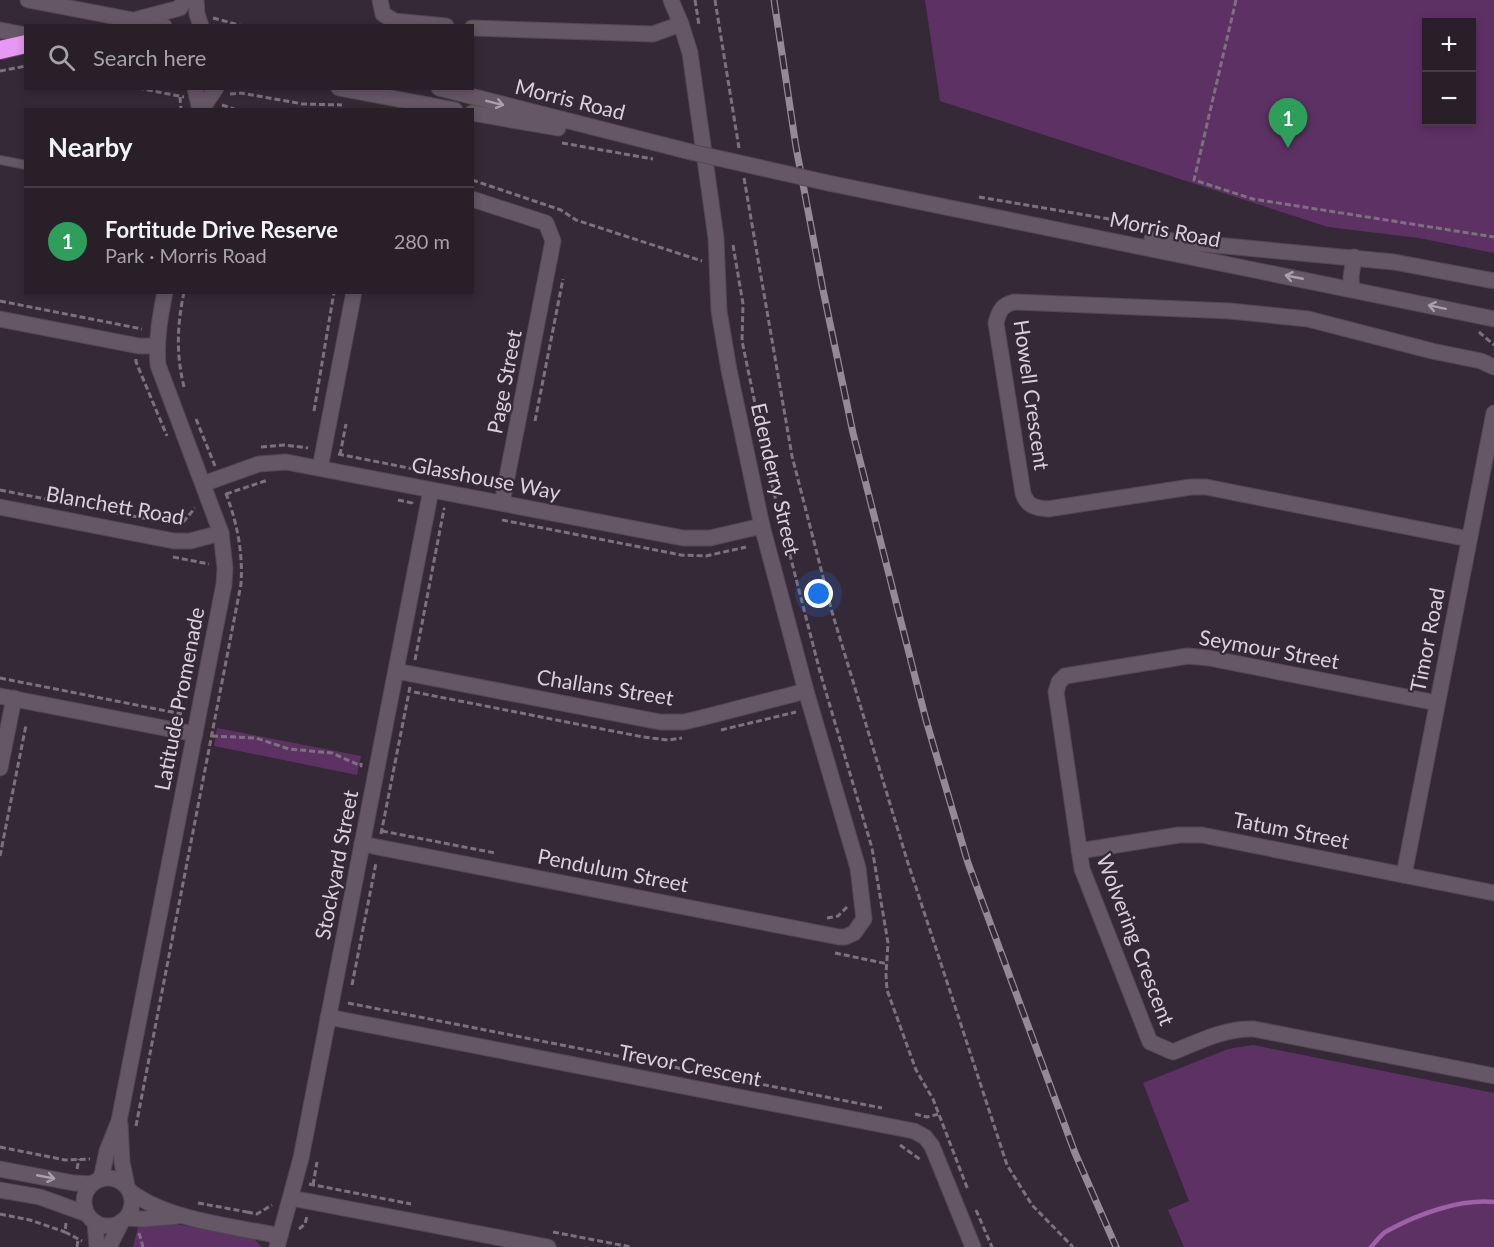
<!DOCTYPE html>
<html lang="en">
<head>
<meta charset="utf-8">
<style>
	:root { --surface:#281f29; --page:#302731; --text:#f1f3f6; --muted:#a5a2a8; --line:#443d46; --accent:#8c9099 }
	body { margin:0; font-family:Lato,sans-serif; background:var(--page); color:var(--text) }
	.controls { position:absolute; right:18px; top:18px; display:grid; overflow:hidden; border-radius:0px; box-shadow:0 3px 9px #0003 }
	.controls button { width:54px; height:54px; display:grid; place-items:center; padding:0; border:0; border-bottom:2px solid var(--line); background:var(--surface); color:var(--text); font:30px sans-serif }
	.you { position:absolute; left:819px; top:594px; width:21px; height:21px; margin:-15px; border:4px solid #fff; border-radius:50%; background:#1a73e8; box-shadow:0 0 0 9px #1a73e833 }
	.badge { display:grid; place-items:center; width:39px; height:39px; border-radius:50%; background:var(--accent); color:#fff; font-size:20px; font-weight:700 }
	.pin { position:absolute; translate:-50% -50px; filter:drop-shadow(0 2px 3px #0008) }
	.pin::after { content:''; position:absolute; top:32px; width:21px; height:18px; background:inherit; clip-path:polygon(0 0,100% 0,50% 100%) }
	.list { margin:0; padding:0; list-style:none }
	h2 { display:flex; justify-content:space-between; align-items:center; height:78px; margin:0; padding:0 24px; font-size:26px }
	h2 small { font-size:20px; font-weight:400; color:var(--muted) }
	.list li { display:grid; grid-template-columns:39px 1fr auto; gap:18px; align-items:center; box-sizing:border-box; height:108px; padding:0 24px; border-top:2px solid var(--line) }
	.list b { display:block; font-size:22px; white-space:nowrap }
	.list p { margin:0; font-size:20px; white-space:nowrap; color:var(--muted) }
	.list em { font-size:20px; font-style:normal; color:var(--muted) }
	.icon { flex:none; width:33px; height:33px; fill:none; stroke:currentColor; stroke-width:2; stroke-linecap:round; stroke-linejoin:round }
	.map { position:relative; flex:none; width:1494px; height:1247px; overflow:hidden }
	.search { position:absolute; background:var(--surface); box-shadow:0 3px 9px #0003; left:24px; top:24px; width:450px; height:66px; display:flex; align-items:center; gap:15px; box-sizing:border-box; padding:0 21px; border-radius:0px; color:var(--muted); font-size:22px }
	.panel { position:absolute; background:var(--surface); box-shadow:0 3px 9px #0003; left:24px; top:108px; width:450px; height:186px; border-radius:0px }
	.map>svg:first-child { display:block }
</style>
</head>
<body>
<div class="map">
<svg width="1494" height="1247" viewBox="0 0 1494 1247">
	<rect width="100%" height="100%" fill="#362937"/>
	<g fill="#5e3165" fill-rule="evenodd">
		<path d="M925,0h569v253l-75,-15 -91,-11 -388,-126zM1426,22h46v100h-46z"/>
		<path d="M217,728l144,28 -4,19 -143,-29z"/>
		<path d="M1253,1045l241,48v154h-310l-16,-37 21,-9 -46,-118 85,-34z"/>
		<path d="M139,1223l42,2 68,13 6,2 7,7h-129z"/>
	</g>
	<g fill="none" stroke-linecap="round" stroke-linejoin="round">
		<path stroke="#9e60a7" stroke-width="4.5" d="M1371,1247c5,-5 10,-13 16,-16 31,-17 72,-32 107,-29"/>
		<g stroke="#524753" stroke-width="10">
			<path id="lane" d="M0,160l26,5"/>
		</g>
		<g stroke="#524753" stroke-width="17">
			<g id="street">
				<path d="M196,0l1,14 4,12"/>
				<path d="M380,0l3,14 11,7 52,5"/>
				<path d="M138,19l42,-11 4,-8"/>
				<path d="M472,28l181,6 28,-10"/>
				<path d="M472,199l74,24 7,18 -51,262"/>
				<path d="M0,319l139,27h18"/>
				<path d="M320,468l34,-176"/>
				<path d="M203,484l56,-20 27,-2 397,76h27l52,-12"/>
				<path d="M0,507l174,34h16l31,-8"/>
				<path d="M1469,539l-263,-52h-15l-143,22c-13,-1 -21,-3 -25,-16l-27,-170c3,-12 6,-18 18,-21l216,9 78,8 124,32 49,10 13,6"/>
				<path d="M396,671l264,51h24l17,-4 105,-27"/>
				<path d="M0,696l195,38"/>
				<path d="M1437,703l-228,-45 -21,-2 -123,20 -6,6 -3,10 26,177 68,173 23,10c27,-11 52,-24 81,-23l240,47"/>
				<path d="M0,768l14,-70"/>
				<path d="M362,844l477,93h6l9,-4 10,-14 -6,-51 -52,-177 -44,-165 -33,-156 -10,-59 -3,-73 -26,-185 -9,-29 -10,-24"/>
				<path d="M1079,851l100,-16h23l292,58"/>
				<path d="M1404,875l90,-462"/>
				<path d="M328,1017l586,114 11,6 7,9 41,101"/>
				<path d="M130,1191c36,29 104,35 150,45"/>
				<path d="M291,1198l257,49"/>
				<path d="M126,1218l18,1 34,-3"/>
				<path d="M277,1247l24,-89 130,-668"/>
			</g>
		</g>
		<g stroke="#524753" stroke-width="17">
			<g id="secondary">
				<path d="M28,0l136,26"/>
				<path d="M0,30l26,5"/>
				<path d="M195,88l5,22"/>
				<path d="M339,88l116,22"/>
				<path d="M439,88l252,64"/>
				<path d="M201,110l15,-22"/>
				<path d="M472,113l86,15"/>
				<path d="M828,183l666,136"/>
				<path d="M1152,239l242,23 100,19"/>
				<path d="M1352,289l-1,-12 3,-20"/>
				<path d="M120,1124l2,38 5,24"/>
				<path d="M0,1169l74,14 18,1"/>
				<circle cx="108" cy="1202" r="24"/>
				<path d="M101,1179l6,-28 12,-30 105,-537 1,-16 -4,-35 -63,-168c-2,-25 2,-48 7,-73"/>
				<path d="M0,1190l40,7 47,17"/>
				<path d="M95,1222l2,25"/>
				<path d="M109,1247l13,-26"/>
			</g>
		</g>
		<g stroke="#524753" stroke-width="20">
			<path id="highway" d="M0,50l26,-6"/>
		</g>
		<g stroke="#7c717d" stroke-width="3" stroke-dasharray="6 3" stroke-linecap="butt">
			<path d="M695,0l4,25"/>
			<path d="M715,0l24,148"/>
			<path d="M1236,0l-42,180 59,19 241,38"/>
			<path d="M213,18l30,8"/>
			<path d="M0,71l26,-5"/>
			<path d="M138,88l46,9"/>
			<path d="M230,94l11,-1 62,11 39,1"/>
			<path d="M180,97l1,13"/>
			<path d="M222,105l15,5"/>
			<path d="M562,143l91,16"/>
			<path d="M744,178l48,278 40,156 75,248 100,305 25,40 41,42"/>
			<path d="M472,180l89,30 15,10 126,41"/>
			<path d="M979,197l165,28"/>
			<path d="M733,245l10,59 -1,37 30,144 48,187 52,176 16,95 -2,31 1,16 29,80 17,29 35,91"/>
			<path d="M184,292c-7,34 -8,62 0,95"/>
			<path d="M0,301l142,28"/>
			<path d="M1479,332l15,13"/>
			<path d="M136,359v3l31,74"/>
			<path d="M314,411l20,-119"/>
			<path d="M196,419l19,47"/>
			<path d="M535,421l28,-142"/>
			<path d="M261,447l23,-2 24,3"/>
			<path d="M338,454l91,18"/>
			<path d="M340,455l6,-31"/>
			<path d="M0,490l153,30"/>
			<path d="M226,494l42,-14"/>
			<path d="M398,500l14,3v3"/>
			<path d="M502,520l179,35 25,1 40,-9"/>
			<path d="M174,524l10,-3 11,-13"/>
			<path d="M173,557l36,7"/>
			<path d="M415,660l29,-151h-1"/>
			<path d="M0,678l182,36"/>
			<path d="M414,692l229,45 25,3 14,-2"/>
			<path d="M721,730l75,-18"/>
			<path d="M212,736l44,2 33,11 43,4 29,13v-3"/>
			<path d="M382,831l113,22"/>
			<path d="M381,834l29,-147"/>
			<path d="M0,856l26,-131"/>
			<path d="M827,918l11,-2 9,-9"/>
			<path d="M835,953l53,11"/>
			<path d="M352,985l24,-122"/>
			<path d="M348,1003l534,105"/>
			<path d="M915,1114l12,3 12,-3"/>
			<path d="M136,1126l105,-542c2,-33 -4,-62 -16,-93"/>
			<path d="M900,1145l21,15"/>
			<path d="M0,1147l65,13 25,-1"/>
			<path d="M77,1169l2,-10"/>
			<path d="M309,1184l102,20"/>
			<path d="M313,1185l4,-23"/>
			<path d="M198,1203l49,9"/>
			<path d="M976,1210l16,37"/>
			<path d="M247,1212l10,2 15,-9"/>
			<path d="M0,1214l30,6 35,12"/>
			<path d="M66,1223l-1,9 17,9"/>
			<path d="M299,1229l6,-5 2,-8"/>
			<path d="M553,1232l78,15"/>
			<path d="M139,1233l4,14"/>
			<path d="M77,1247l1,-8"/>
		</g>
		<use href="#lane" stroke="#655766" stroke-width="8"/>
		<use href="#street" stroke="#655766" stroke-width="15"/>
		<use href="#secondary" stroke="#655766" stroke-width="15"/>
		<use href="#highway" stroke="#e698f2" stroke-width="18"/>
		<g stroke="#948a95" stroke-width="7">
			<path id="rail" d="M774,0l22,147 27,143 30,143 73,287 42,143 107,290 41,94"/>
		</g>
		<use href="#rail" stroke="#362937" stroke-width="4.5" stroke-dasharray="14" stroke-linecap="butt"/>
		<g stroke="#524753" stroke-width="17" stroke-linecap="butt">
			<path id="secondary-bridge" d="M691,152l137,31"/>
		</g>
		<use href="#secondary-bridge" stroke="#655766" stroke-width="15"/>
	</g>
	<defs><path id="oneway-shaft" d="M-6 0H5M1.5-3L5.5 0L1.5 3" fill="none" stroke-width="1.6" stroke-linecap="round" stroke-linejoin="round" transform="scale(1.5)"/></defs>
	<g stroke="#aba0ac">
		<use href="#oneway-shaft" transform="translate(495 103) rotate(14)"/>
		<use href="#oneway-shaft" transform="translate(1294 277) rotate(-169)"/>
		<use href="#oneway-shaft" transform="translate(1437 307) rotate(-168)"/>
		<use href="#oneway-shaft" transform="translate(46 1177) rotate(11)"/>
	</g>
	<g text-anchor="middle" stroke-width="4.5" stroke-linejoin="round" paint-order="stroke">
		<g font-size="21" fill="#d9d1da" stroke="#362937">
			<text transform="translate(570 100) rotate(14)" y="7">Morris Road</text>
			<text transform="translate(1165 230) rotate(11)" y="7">Morris Road</text>
			<text transform="translate(505 382) rotate(-79)" y="7">Page Street</text>
			<text transform="translate(1031 395) rotate(82)" y="7">Howell Crescent</text>
			<text transform="translate(486 479) rotate(11)" y="7">Glasshouse Way</text>
			<text transform="translate(775 479) rotate(77)" y="7">Edenderry Street</text>
			<text transform="translate(115 506) rotate(10)" y="7">Blanchett Road</text>
			<text transform="translate(1428 640) rotate(-79)" y="7">Timor Road</text>
			<text transform="translate(1269 650) rotate(10)" y="7">Seymour Street</text>
			<text transform="translate(605 688) rotate(9)" y="7">Challans Street</text>
			<text transform="translate(180 699) rotate(-79)" y="7">Latitude Promenade</text>
			<text transform="translate(1291 831) rotate(11)" y="7">Tatum Street</text>
			<text transform="translate(337 865) rotate(-79)" y="7">Stockyard Street</text>
			<text transform="translate(613 871) rotate(11)" y="7">Pendulum Street</text>
			<text transform="translate(1135 940) rotate(69)" y="7">Wolvering Crescent</text>
			<text transform="translate(690 1066) rotate(11)" y="7">Trevor Crescent</text>
		</g>
	</g>
</svg>
<div class="controls">
<button>+</button>
<button>−</button>
</div>
<div class="you"></div>
<div class="pin badge" style="left:1288px;top:148px;background:#2e9e5b">1</div>
<div class="search"><svg class="icon" aria-label="search" viewBox="0 0 24 24"><circle cx="10" cy="10" r="6"/><path d="M15 15l6 6"/></svg>Search here</div>
<section class="panel">
<h2>Nearby<small></small></h2>
<ul class="list">
<li><span class="badge" style="background:#2e9e5b">1</span><div><b>Fortitude Drive Reserve</b><p>Park · Morris Road</p></div><em>280 m</em></li>
</ul>
</section>
</div>
</body>
</html>
